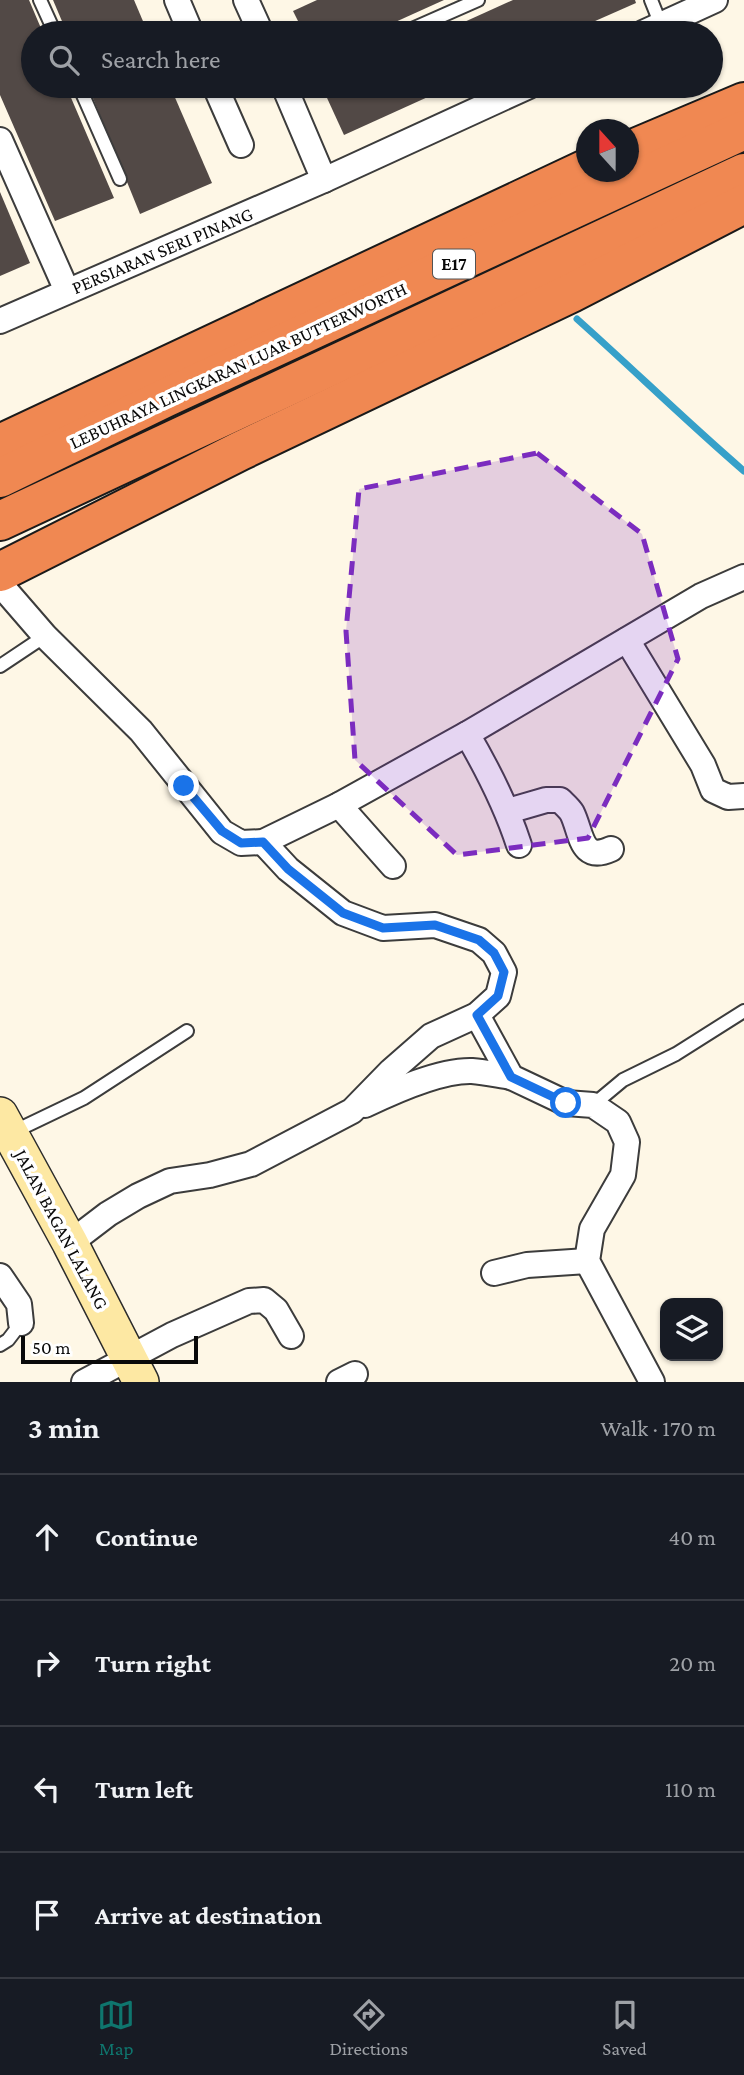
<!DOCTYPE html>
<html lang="en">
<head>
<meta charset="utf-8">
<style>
	:root { --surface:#171b24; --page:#242831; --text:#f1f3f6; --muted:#9ea1a6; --line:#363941; --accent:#0f766e }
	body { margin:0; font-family:"Crimson Pro",serif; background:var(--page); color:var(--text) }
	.controls { position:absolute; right:21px; bottom:21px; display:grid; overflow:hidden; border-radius:14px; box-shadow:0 2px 5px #0004 }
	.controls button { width:63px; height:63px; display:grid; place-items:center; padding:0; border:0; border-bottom:2px solid var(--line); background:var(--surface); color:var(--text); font:35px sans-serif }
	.compass { position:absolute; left:576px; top:119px; width:63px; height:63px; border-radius:50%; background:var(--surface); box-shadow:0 2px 5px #0004; rotate:339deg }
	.scale { position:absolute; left:21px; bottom:18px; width:177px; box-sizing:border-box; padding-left:7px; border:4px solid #090909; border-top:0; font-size:19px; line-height:24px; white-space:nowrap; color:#090909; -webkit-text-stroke:5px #fff; paint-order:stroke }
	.stop { position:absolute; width:21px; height:21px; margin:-16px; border:5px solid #1a73e8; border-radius:50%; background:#fff }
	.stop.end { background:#1a73e8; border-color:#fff; box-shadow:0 2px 7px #0008 }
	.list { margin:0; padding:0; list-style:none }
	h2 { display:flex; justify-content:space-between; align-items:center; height:91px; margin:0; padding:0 28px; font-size:30px }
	h2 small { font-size:23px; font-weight:400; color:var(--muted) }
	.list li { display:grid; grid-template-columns:46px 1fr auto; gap:21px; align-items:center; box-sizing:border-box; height:126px; padding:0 28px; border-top:2px solid var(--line) }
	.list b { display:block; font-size:26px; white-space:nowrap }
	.list em { font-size:23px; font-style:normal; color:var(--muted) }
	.icon { flex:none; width:38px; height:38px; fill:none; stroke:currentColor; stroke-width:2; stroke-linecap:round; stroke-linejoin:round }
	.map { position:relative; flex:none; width:744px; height:1382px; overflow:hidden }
	.search { position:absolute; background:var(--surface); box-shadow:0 2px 5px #0004; left:21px; right:21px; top:21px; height:77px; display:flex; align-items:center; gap:18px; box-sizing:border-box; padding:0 24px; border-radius:38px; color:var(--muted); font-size:26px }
	.sheet { height:595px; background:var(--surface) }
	nav { display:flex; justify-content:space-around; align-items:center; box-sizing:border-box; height:98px; border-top:2px solid var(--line); background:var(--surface); font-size:19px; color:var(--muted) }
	nav a { display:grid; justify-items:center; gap:4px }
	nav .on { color:var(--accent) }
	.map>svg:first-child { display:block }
</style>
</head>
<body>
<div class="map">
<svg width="744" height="1382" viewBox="0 0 744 1382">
	<rect width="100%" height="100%" fill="#fef7e6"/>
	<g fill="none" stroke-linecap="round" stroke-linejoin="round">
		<path stroke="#36a0c9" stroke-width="7" d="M577,319c56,50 110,103 167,152"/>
	</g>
	<g fill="#524946">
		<path d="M0,0h29l14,33h-10v53h33l48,112 -59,23 -55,-126z"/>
		<path d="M53,0h81l14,33h-81z"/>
		<path d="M317,0h127l-73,33h-67l-11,-22z"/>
		<path d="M513,0h122l1,3 -68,30h-128z"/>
		<path d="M88,86h82l42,97 -72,31z"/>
		<path d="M324,86h128l-108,49 -22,-48z"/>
		<path d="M0,192l30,71 -30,13z"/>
	</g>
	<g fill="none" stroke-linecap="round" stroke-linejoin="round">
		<g stroke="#3c3c3c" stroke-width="16">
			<g id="service">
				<path d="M40,0l15,33"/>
				<path d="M651,0l10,25"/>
				<path d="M403,33l75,-33"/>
				<path d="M79,86l41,93"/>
				<path d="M0,666l45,-30"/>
				<path d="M593,1105l30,-25 53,-26 68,-43"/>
				<path d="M11,1133l73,-35 103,-67"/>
				<path d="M0,1345l8,-5 13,-17"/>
			</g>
		</g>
		<g stroke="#3c3c3c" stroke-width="28">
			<g id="minor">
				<path d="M177,0l14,33"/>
				<path d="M246,0l15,33"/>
				<path d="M643,33l72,-33"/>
				<path d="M215,86l26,59"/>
				<path d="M284,86l40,94"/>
				<path d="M0,140l67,151"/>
				<path d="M0,321l324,-141 205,-94"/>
				<path d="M0,584l45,52 96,95 81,101 19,11 22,-1 76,-37 128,-71 234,-138 43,-19"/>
				<path d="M627,640l76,125 10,25 15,7 16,-1"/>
				<path d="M467,734c21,36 39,71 52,111"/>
				<path d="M339,805l54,61"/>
				<path d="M508,811l38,-11h14c4,4 9,8 12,13 10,20 8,50 39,36"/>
				<path d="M477,1015l34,62 55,26 27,2 25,17 9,20 -4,33 -31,54 -5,32 65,121"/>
				<path d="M365,1105c29,-14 75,-35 107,-34 13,1 26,4 39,6"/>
				<path d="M70,1243l38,-29 30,-18 32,-15 40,-6 41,-11 101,-53 39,-40 40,-35 46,-21 21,-19 6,-24 -10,-19 -15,-13 -44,-15 -52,3 -40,-15 -55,-44 -25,-27"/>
				<path d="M494,1273l33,-8 60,-4"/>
				<path d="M0,1276l19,28 2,19"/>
				<path d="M84,1382l88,-47 77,-34 15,-1 12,10 15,26"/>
				<path d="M339,1382l16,-8"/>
			</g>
		</g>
		<g stroke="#2b2b2b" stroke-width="38">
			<path id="secondary" d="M0,1115l70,128 71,139"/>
		</g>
		<g stroke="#1a1a1a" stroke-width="42">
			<g id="motorway">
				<path d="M628,151l116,-49"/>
				<path d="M0,444l586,-275"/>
				<path d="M0,478l165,-80 579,-268"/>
				<path d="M0,521l744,-348"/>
				<path d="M0,572l240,-121 331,-158 173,-89"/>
			</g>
		</g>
		<use href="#service" stroke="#fff" stroke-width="12"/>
		<use href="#minor" stroke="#fff" stroke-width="24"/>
		<use href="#secondary" stroke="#fde8a3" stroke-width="35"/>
		<use href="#motorway" stroke="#f08852" stroke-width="38"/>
	</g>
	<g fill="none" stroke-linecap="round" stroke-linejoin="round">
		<path stroke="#1a73e8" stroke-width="9" d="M184,786l38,45 19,12 22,-1 25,27 55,44 40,15 52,-3 44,15 15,13 10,19 -6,24 -21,19 34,62 55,26"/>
	</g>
	<path fill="#7b2cbf" fill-opacity="0.2" stroke="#7b2cbf" stroke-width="5" stroke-dasharray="14 9" stroke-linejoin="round" d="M537,453l105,81 36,125 -90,179 -131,17 -102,-95 -9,-129 13,-142z"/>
	<g text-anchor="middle" stroke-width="7" stroke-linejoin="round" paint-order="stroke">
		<rect fill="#fff" stroke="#535353" stroke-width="2" x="433" y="249.5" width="42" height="29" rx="5"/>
		<g font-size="18" font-weight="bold" fill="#090909">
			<text x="454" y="270">E17</text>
		</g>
		<g font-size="19" fill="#090909" stroke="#fff">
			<text transform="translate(162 250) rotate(-23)" y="7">PERSIARAN SERI PINANG</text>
			<text transform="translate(238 365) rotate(-25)" y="7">LEBUHRAYA LINGKARAN LUAR BUTTERWORTH</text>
			<text transform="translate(62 1229) rotate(62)" y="7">JALAN BAGAN LALANG</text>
		</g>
	</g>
</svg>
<div class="controls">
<button><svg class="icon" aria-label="layers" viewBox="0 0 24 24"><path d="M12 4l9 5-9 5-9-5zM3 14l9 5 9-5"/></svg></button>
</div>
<svg class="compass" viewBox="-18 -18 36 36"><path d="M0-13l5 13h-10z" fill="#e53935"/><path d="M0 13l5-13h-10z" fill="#9ea1a6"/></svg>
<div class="scale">50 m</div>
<div class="stop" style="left:566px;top:1103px"></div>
<div class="stop end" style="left:184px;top:786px"></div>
<div class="search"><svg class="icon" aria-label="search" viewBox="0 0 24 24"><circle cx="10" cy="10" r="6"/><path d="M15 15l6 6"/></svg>Search here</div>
</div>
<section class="sheet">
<h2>3 min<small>Walk · 170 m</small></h2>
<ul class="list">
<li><svg class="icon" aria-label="ahead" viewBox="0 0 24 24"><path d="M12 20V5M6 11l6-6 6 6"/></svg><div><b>Continue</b></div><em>40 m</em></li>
<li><svg class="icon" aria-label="right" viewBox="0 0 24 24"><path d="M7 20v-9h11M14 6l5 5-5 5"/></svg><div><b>Turn right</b></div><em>20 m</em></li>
<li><svg class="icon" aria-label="left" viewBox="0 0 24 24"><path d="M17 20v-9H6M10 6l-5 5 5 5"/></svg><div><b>Turn left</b></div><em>110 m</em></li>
<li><svg class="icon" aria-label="arrive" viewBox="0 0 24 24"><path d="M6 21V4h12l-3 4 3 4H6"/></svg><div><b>Arrive at destination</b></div></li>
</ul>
</section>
<nav>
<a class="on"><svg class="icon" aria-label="map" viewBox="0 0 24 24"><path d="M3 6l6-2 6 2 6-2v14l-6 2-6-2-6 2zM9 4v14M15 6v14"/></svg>Map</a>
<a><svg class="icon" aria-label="directions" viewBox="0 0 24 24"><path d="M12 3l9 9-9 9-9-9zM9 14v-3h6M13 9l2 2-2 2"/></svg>Directions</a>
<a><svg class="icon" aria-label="saved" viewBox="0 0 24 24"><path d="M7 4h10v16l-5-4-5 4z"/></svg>Saved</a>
</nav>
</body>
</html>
